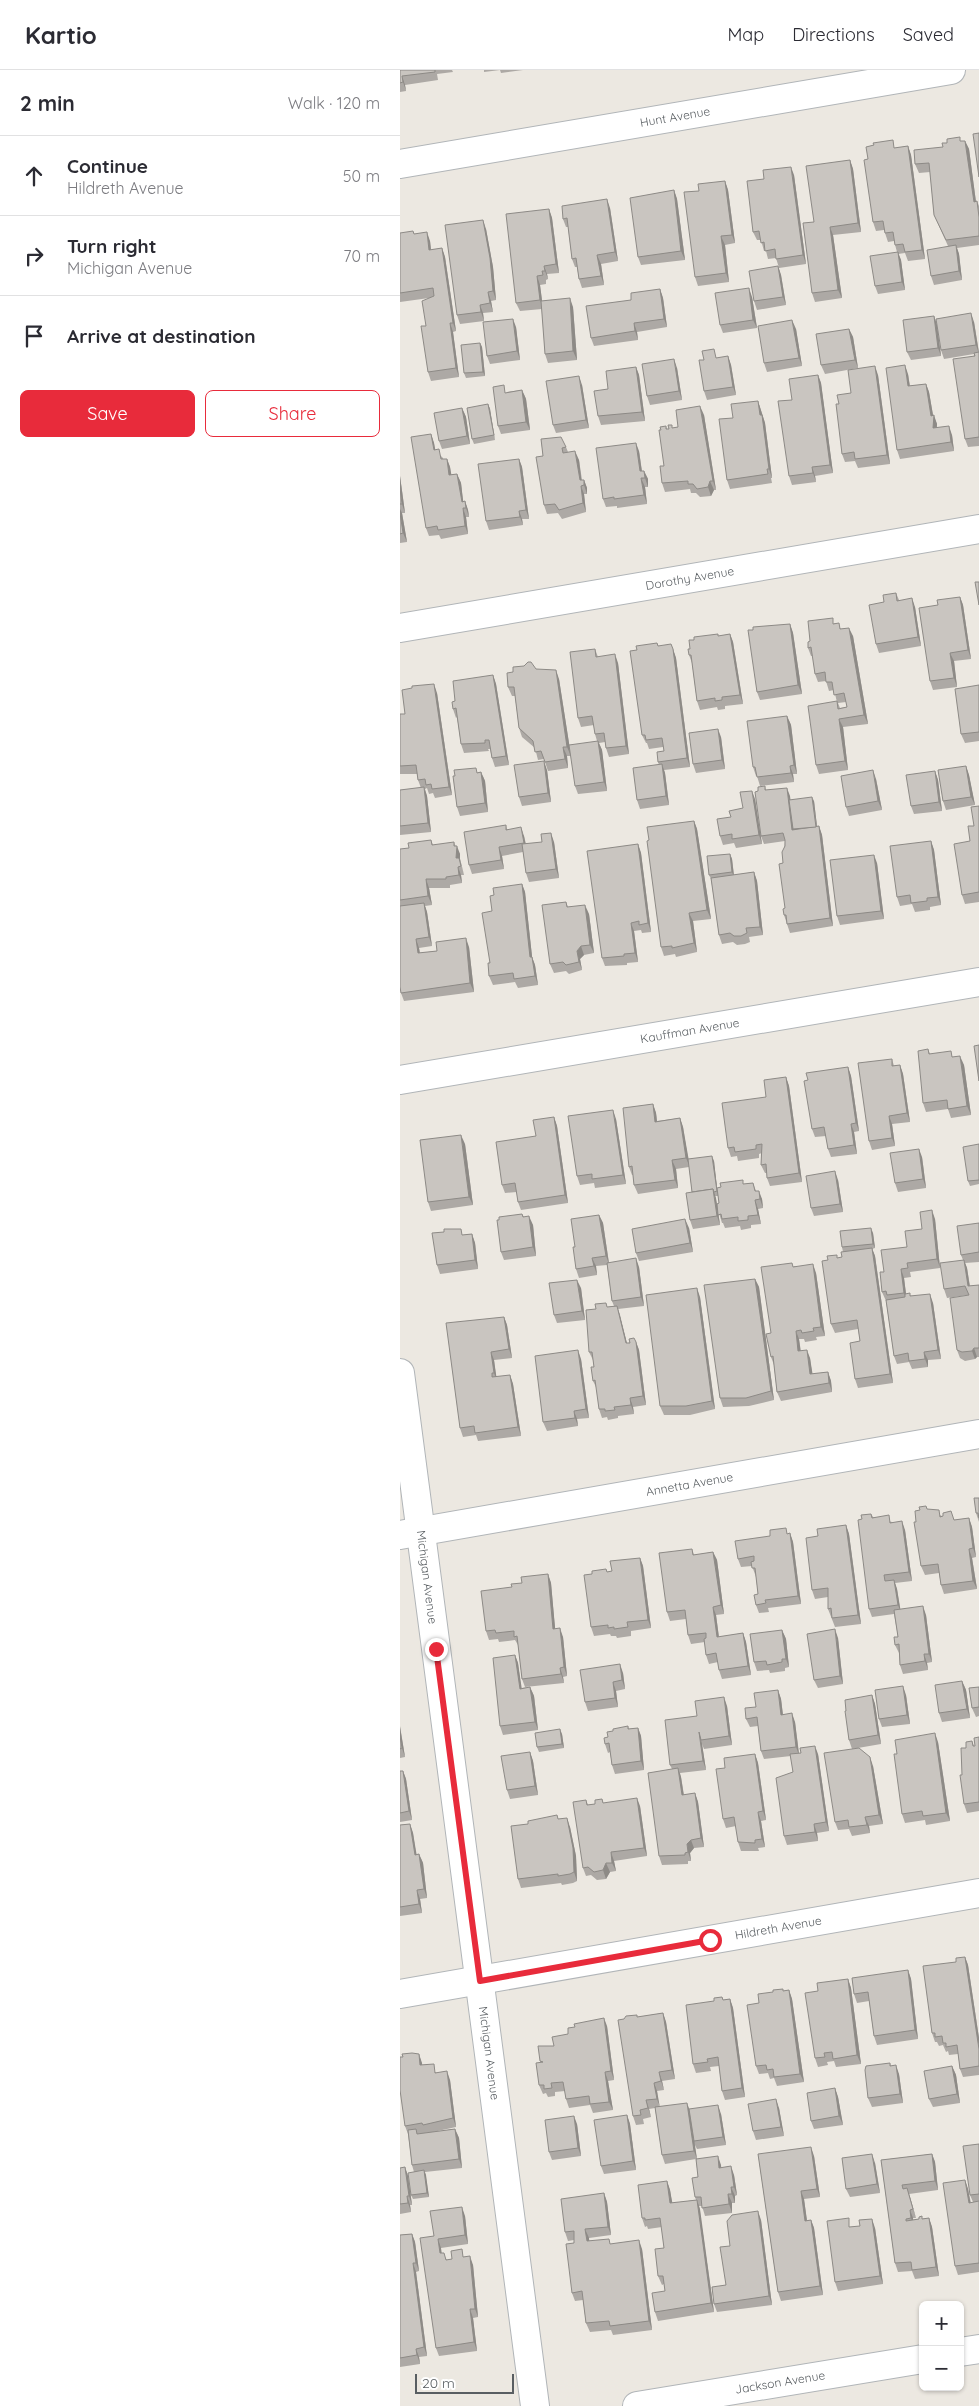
<!DOCTYPE html>
<html lang="en">
<head>
<meta charset="utf-8">
<style>
	:root { --surface:#fff; --page:#f2f2f3; --text:#2b2b33; --muted:#7c7c81; --line:#e1e1e2; --accent:#e82b3b }
	body { margin:0; font-family:Quicksand,sans-serif; background:var(--page); color:var(--text) }
	.controls { position:absolute; right:15px; bottom:15px; display:grid; overflow:hidden; border-radius:8px; box-shadow:0 1px 4px #0004 }
	.controls button { width:45px; height:45px; display:grid; place-items:center; padding:0; border:0; border-bottom:1px solid var(--line); background:var(--surface); color:var(--text); font:25px sans-serif }
	.scale { position:absolute; left:15px; bottom:12px; width:99px; box-sizing:border-box; padding-left:5px; border:2px solid #595e62; border-top:0; font-size:14px; line-height:18px; white-space:nowrap; color:#595e62; -webkit-text-stroke:4px #fff; paint-order:stroke }
	.stop { position:absolute; width:15px; height:15px; margin:-11px; border:4px solid #e82b3b; border-radius:50%; background:#fff }
	.stop.end { background:#e82b3b; border-color:#fff; box-shadow:0 1px 5px #0008 }
	.list { margin:0; padding:0; list-style:none }
	h2 { display:flex; justify-content:space-between; align-items:center; height:65px; margin:0; padding:0 20px; font-size:21px }
	h2 small { font-size:16px; font-weight:400; color:var(--muted) }
	.list li { display:grid; grid-template-columns:32px 1fr auto; gap:15px; align-items:center; box-sizing:border-box; height:80px; padding:0 20px; border-top:1px solid var(--line) }
	.list b { display:block; font-size:19px; white-space:nowrap }
	.list p { margin:0; font-size:16px; white-space:nowrap; color:var(--muted) }
	.list em { font-size:16px; font-style:normal; color:var(--muted) }
	.actions { display:flex; gap:10px; padding:15px 20px }
	.actions a { flex:1; padding:11px 0; border:1px solid var(--accent); border-radius:8px; text-align:center; font-size:18px; color:var(--accent) }
	.actions .main { background:var(--accent); color:#fff }
	.icon { flex:none; width:28px; height:28px; fill:none; stroke:currentColor; stroke-width:2; stroke-linecap:round; stroke-linejoin:round }
	.map { position:relative; flex:none; width:579px; height:2336px; overflow:hidden }
	header { display:flex; align-items:center; gap:30px; box-sizing:border-box; height:70px; padding:0 25px; background:var(--surface); border-bottom:1px solid var(--line) }
	header strong { font-size:24px }
	nav { display:flex; gap:28px; margin-inline-start:auto; font-size:18px }
	main { display:flex }
	aside { flex:1; background:var(--surface) }
	.map>svg:first-child { display:block }
</style>
</head>
<body>
<header>
<strong>Kartio</strong>
<nav><a>Map</a><a>Directions</a><a>Saved</a></nav>
</header>
<main>
<aside>
<h2>2 min<small>Walk · 120 m</small></h2>
<ul class="list">
<li><svg class="icon" aria-label="ahead" viewBox="0 0 24 24"><path d="M12 20V5M6 11l6-6 6 6"/></svg><div><b>Continue</b><p>Hildreth Avenue</p></div><em>50 m</em></li>
<li><svg class="icon" aria-label="right" viewBox="0 0 24 24"><path d="M7 20v-9h11M14 6l5 5-5 5"/></svg><div><b>Turn right</b><p>Michigan Avenue</p></div><em>70 m</em></li>
<li><svg class="icon" aria-label="arrive" viewBox="0 0 24 24"><path d="M6 21V4h12l-3 4 3 4H6"/></svg><div><b>Arrive at destination</b></div></li>
</ul>
<div class="actions"><a class="main">Save</a><a>Share</a></div>
</aside>
<div class="map">
<svg width="579" height="2336" viewBox="0 0 579 2336">
	<rect width="100%" height="100%" fill="#ece8e1"/>
	<g fill="none" stroke-linecap="round" stroke-linejoin="round">
		<g stroke="#b1b5b8" stroke-width="30">
			<g id="street">
				<path id="s1" d="M0,94l551,-94"/>
				<path id="s2" d="M0,558l579,-99"/>
				<path id="s3" d="M0,1010l579,-98"/>
				<path id="s4" d="M0,1303l135,1033"/>
				<path id="s5" d="M0,1465l579,-101"/>
				<path id="s6" d="M0,1924l579,-101"/>
				<path d="M560,2282l19,-3"/>
				<path id="s7" d="M237,2336l286,-47"/>
			</g>
		</g>
		<use href="#street" stroke="#fff" stroke-width="28"/>
	</g>
	<g fill="#ada9a5" fill-rule="evenodd">
		<path d="M0,0h52l1,2 -16,2 1,6 -33,5 1,6 -6,1z"/>
		<path d="M84,0h39l-22,3 -1,-3 -16,2z"/>
		<path d="M561,71h4l4,8 7,53 1,-1 2,5v39l-22,3 2,6 3,26 -28,5 -3,-9 17,-30 -14,-31 -4,-43 -11,1 -4,-9 28,-17z"/>
		<path d="M508,76l3,9 14,104 -17,2 -3,-8 -7,1 3,6 4,30 -27,4 -3,-8 22,-34 -3,-11 -6,1 -4,-12 -8,1 -3,-9 -5,-63 28,-11z"/>
		<path d="M450,90l3,9 8,63 -28,3 9,63 -27,4 -3,-9 2,-71z"/>
		<path d="M394,105l12,89 -27,4 -3,-10 -8,1 -2,-8h-2l-3,-11h-4l-4,-8z"/>
		<path d="M325,111l3,9 7,53 -10,2 4,37 -31,4 -3,-9 4,-86z"/>
		<path d="M274,120l3,9 8,61 -44,5 -3,-8z"/>
		<path d="M210,138l8,53 -17,3 3,21 -22,3 -3,-9 -2,-12h-2l-3,-8 -4,-32h-2l-3,-8z"/>
		<path d="M149,139l3,9 7,55 -12,1 1,5 -2,1v4l-6,1 2,16 31,6 4,53 -29,3 -3,-9 -3,-45 -22,2 -4,-8z"/>
		<path d="M86,159l7,38 3,33 -5,1 2,11 -10,1 1,8 -24,3 -3,-9z"/>
		<path d="M0,163l14,1 16,7 1,9 11,-2 3,9 11,74 -3,1 6,45 -28,4 -3,-9 -2,-46 3,-28 -29,4z"/>
		<path d="M378,196l3,9 5,30 -29,5 -3,-9z"/>
		<path d="M260,219l3,9 4,29 -30,5 1,8 -44,6 -3,-8 40,-38z"/>
		<path d="M352,227l5,31 -34,5 -3,-8z"/>
		<path d="M534,246l3,9 4,31 -30,4 -4,-8z"/>
		<path d="M574,252l5,30v94l-11,1 -3,-8 9,-85 -30,5 -3,-9z"/>
		<path d="M116,257l4,33 -30,4 -3,-8z"/>
		<path d="M396,259l6,37 -35,6 -3,-9z"/>
		<path d="M449,259l4,8 5,31 -33,6 -4,-9z"/>
		<path d="M80,273l2,4 3,29 -19,2 -2,-5z"/>
		<path d="M328,286l3,9 5,30 -29,5 -3,-9z"/>
		<path d="M236,297l3,8 6,46 -44,4 -3,-9 10,-27z"/>
		<path d="M277,298l5,32 -32,5 -3,-9z"/>
		<path d="M508,304l2,12 16,-2 3,8 4,23 4,9v4l15,7 2,16 -54,8 -3,-9z"/>
		<path d="M418,305l3,8 12,90 -18,3 1,6 -24,3 -3,-9 3,-76z"/>
		<path d="M478,305l12,89 -32,4 -3,-7 -10,1 -3,-8 -3,-50 12,-11z"/>
		<path d="M182,315l7,43 -33,5 -3,-8z"/>
		<path d="M122,320l4,9 4,31 -29,4 -3,-8 9,-34z"/>
		<path d="M358,331l7,22 7,55h-1l1,5 -42,6 -3,-9 6,-62z"/>
		<path d="M88,334l2,5 5,31 -21,4 -2,-5z"/>
		<path d="M62,338l4,9 4,27 -28,5 -3,-8z"/>
		<path d="M304,345l12,75h-2l-3,6 -11,1 -4,-4h-5l-1,-4 -25,3 -3,-9 2,-17 -3,-36 5,-4 1,3 11,-2z"/>
		<path d="M31,364l3,9 1,7 8,8v1h4l3,8 1,8 6,-1 4,9 2,19 2,-1 3,9 1,7h-3l2,17 -27,5 -2,-4 -10,1 -3,-8z"/>
		<path d="M141,369l25,8 2,5 11,8 3,20h2l3,8v6h-3l2,18 -24,7 -4,-6 -11,1 -3,-9 -1,-49z"/>
		<path d="M239,381l3,20h2l4,8v8h-3l2,17 -30,4v-2l-11,1 -3,-8z"/>
		<path d="M119,389l3,8 7,52h-7l1,6 -34,5 -3,-9z"/>
		<path d="M0,406l5,37h-3l5,29 -7,1z"/>
		<path d="M496,523l3,7 16,7 6,39 -42,7 -3,-9 8,-42z"/>
		<path d="M560,527l3,8 8,54 -17,2 3,26 -24,3 -3,-9 8,-76z"/>
		<path d="M435,553l6,6 12,7 15,88 -25,3 5,43 -29,4 -3,-9 21,-63 -3,-12 -5,1 -3,-10 -8,1 -3,-8 -2,-18h-2l-3,-8 2,-7zM446,632l1,5 -7,1 -2,-5z"/>
		<path d="M390,554l3,9 9,61 -42,6 -3,-8 -4,-62z"/>
		<path d="M330,564l3,8 10,62 -18,2v3l-7,1 -1,-3 -17,3 -3,-9 -5,-38 -3,-8 1,-6 29,-13z"/>
		<path d="M257,573l1,3 15,3 3,9 14,109 -26,3 1,3 4,32 -29,4 -3,-9 22,-35 -1,-3 6,-11 -1,-4 -14,2 -2,-6h-1l-4,-8 -5,-85z"/>
		<path d="M195,579l3,8 20,6 11,91 -20,3 -3,-9 -1,-6 -6,1 3,7 5,41 -29,3 -3,-8 22,-45 -2,-7 -1,-9 -13,2 -3,-9z"/>
		<path d="M136,599l23,10 12,77h-4l1,12 -20,3 -4,-12 -6,1 -3,-12 -13,-11 -3,-9 -4,-32h-3l-4,-9z"/>
		<path d="M93,605l3,9 13,81 -14,2 -3,-9 -2,-9h-2l1,2 -25,2 -3,-9 -4,-27 -1,1 -3,-9 2,-8z"/>
		<path d="M579,615v56l-14,2 -4,-9z"/>
		<path d="M37,623l15,102 -17,3 -2,-5 -4,1 -2,-6 -2,1 2,7 4,36 -31,3v-45l21,-2 -3,-8 -1,-6h-17v-57z"/>
		<path d="M387,646l4,9 6,49h-4l1,8 -34,4 -3,-10h-1l-3,-9z"/>
		<path d="M321,667l4,32 -29,4 -3,-9z"/>
		<path d="M566,696l3,9 6,30 -29,5 -3,-9z"/>
		<path d="M147,700l4,32 -29,4 -3,-9z"/>
		<path d="M535,701l3,9 4,31 -28,3 -3,-8z"/>
		<path d="M78,702h3l4,9 3,31 -28,4 -3,-9z"/>
		<path d="M476,709l6,31 -33,6 -3,-9z"/>
		<path d="M365,716l1,4 24,6v4l24,1 3,25h2l3,9 11,91 -43,7 -6,-18 1,-7 -2,-45 2,-22 -21,3 -3,-8 -3,-45z"/>
		<path d="M355,729l7,45 -26,4 -2,-5 -11,2 -3,-9 11,-19z"/>
		<path d="M579,736v96l-14,2 -3,-9 8,-54z"/>
		<path d="M294,751l3,8 14,90 -18,2 4,31 -21,5 -1,-3 -11,2 -3,-9z"/>
		<path d="M106,755l1,4 17,7 2,8 28,-2 5,36 -30,4 -3,-9 -3,-21 -21,4 2,13 -32,5 -3,-9z"/>
		<path d="M31,770l2,5 22,1 5,8v5l4,16h-3l1,8 -12,2v3h-21l3,17 -7,1 2,6 5,34 -13,2 1,5 49,-6 5,45 -70,9 -3,-8 -1,-6v-119l9,-20z"/>
		<path d="M531,771l3,9 7,55 -11,2v3l-15,2 -3,-8 -12,2 -3,-9z"/>
		<path d="M238,774l3,9 10,79 -9,1 -1,-3 -7,1 4,31 -11,1v2l-22,1 -3,-8z"/>
		<path d="M330,784l2,5 2,16 20,-3 3,9 6,54 -14,2 1,5 -5,2 -8,1 -4,-3 -11,2 -3,-9 -8,-56 -2,-4z"/>
		<path d="M477,793l7,56 -44,6 -3,-9z"/>
		<path d="M122,814l3,8 7,65 3,8 3,20 -20,3 -3,-6 -22,3 -4,-9 3,-65 2,-16z"/>
		<path d="M166,832l2,5 21,7 5,39 -10,2 -4,4 2,11 -13,4 -3,-3 -12,2 -4,-9z"/>
		<path d="M528,979l2,5 23,3 11,8 7,50 -20,3 -3,-9 -22,3 -3,-9z"/>
		<path d="M492,989l2,7 6,-1 3,9 7,48 -18,2 3,22 -23,4 -3,-9z"/>
		<path d="M448,997l3,9 8,55 -5,1 3,22 -26,3 -3,-8 -2,-13 -11,1 -3,-8 -4,-49z"/>
		<path d="M386,1007l3,9 13,96 -32,4 -3,-8v-5h-2l-4,-8 1,-12 -3,1v4l-21,3 -1,-5 -6,1 -3,-9 38,-51z"/>
		<path d="M253,1034l3,9 1,8 23,-3 3,9 5,32 26,2 3,27 36,-5 3,8 6,8 1,9 -5,1 3,15 -10,1v3l-10,2 -1,-4 -15,2 -2,-5h-1l-4,-13 2,15 -27,4 -3,-9 2,-28 -3,-25 -13,2 2,19 -40,6 -4,-9 -1,-10h-1l-3,-8zM315,1126h3l1,7 -2,1z"/>
		<path d="M154,1047l3,9 11,77 -47,7 -3,-8 -1,-10 -12,1 -3,-8 34,-49z"/>
		<path d="M216,1049l10,65 -31,4 -1,-5 -14,2 -3,-9z"/>
		<path d="M65,1074l8,61 -42,6 -3,-9z"/>
		<path d="M579,1074v40l-9,2 -2,-5z"/>
		<path d="M522,1087l4,31 -28,4 -3,-9z"/>
		<path d="M438,1110l5,32 -29,4 -3,-8z"/>
		<path d="M122,1144l2,3 9,8 3,31 -32,4 -3,-8 -2,-32z"/>
		<path d="M199,1145l4,8 6,40 30,4 5,39 -26,3 9,34 9,-1 3,8 7,55 -13,2 1,7 -16,2v2l-10,2 -1,-3 -5,1 -3,-9 -2,-20 -4,-8 1,-14 -1,-7 -4,-8 19,-45 6,-1 -2,-5 -5,-36 -11,1 1,9 -18,3 -3,-9 -1,-22z"/>
		<path d="M535,1149l5,49 -30,4 1,5 -7,1 2,16 27,9 8,56 -13,1v7l-16,2 -3,-7 -12,2 -3,-8 -8,-55 -4,-9 2,-20 23,-25 15,-18z"/>
		<path d="M579,1153v39l-14,1 2,5 3,18 9,-1v72h-2l-2,2 -10,2 -5,-3 -3,-8 11,-55 -21,3 -3,-9 19,-29 -2,-5z"/>
		<path d="M289,1158l4,24 -54,9 -3,-8z"/>
		<path d="M473,1163l2,15 -3,1 3,7 18,127 -35,5 -3,-9 5,-38 -2,-12 -23,4 -4,-9 7,-66 4,-1 1,-5 -1,-5z"/>
		<path d="M72,1164l3,9 3,26 -38,5 -3,-9 26,-30z"/>
		<path d="M394,1196l22,7 9,63 -9,1 1,3 -12,2 -1,-3h-5l1,11 10,8 2,16 16,-2 3,9 1,11 -51,9 -4,-9 -3,-27 -3,-8v-24z"/>
		<path d="M355,1209l4,8 15,113 -25,6 -26,1 -3,-9z"/>
		<path d="M181,1218l4,32 -28,3 -3,-8z"/>
		<path d="M300,1227l15,112 -25,6h-26l-4,-9z"/>
		<path d="M104,1247l3,8 5,33 -18,2 2,17 14,-2 3,9 8,52 -43,5 -2,-6 -13,2 -3,-9z"/>
		<path d="M181,1289l8,59 -12,1 1,7 -31,5 -4,-9z"/>
		<path d="M579,1428v24l-3,-9z"/>
		<path d="M528,1440l14,6 13,4 14,-2 3,9 4,30 -4,1 5,31 -33,5 -3,-9 -2,-12 -14,2 -4,-9 -5,-44z"/>
		<path d="M471,1444l2,3 19,5 13,8 7,51 -17,2 2,6 3,20 26,6 6,47 -5,1 1,7 -25,4 -3,-9 -1,-12 -4,-8 3,-8 -4,-23 -22,3 -3,-8 -7,-90z"/>
		<path d="M446,1455l3,9 12,90 -26,3 -7,-18v-12l-13,2 -3,-9 6,-54z"/>
		<path d="M390,1463l3,9 8,62 -33,4 1,4 -10,1 -3,-8 2,-11 -2,-17 -4,-11 -11,1 -3,-8z"/>
		<path d="M292,1479l2,6 19,-3 4,8 7,54 -8,1 3,22 24,-4 3,9 5,33 -29,4 -3,-9 -1,-8 -9,2 -3,-9 -1,-13 -14,2 -3,-9 -2,-16 -16,2 -3,-9z"/>
		<path d="M240,1488l3,8 8,62 -20,3v5l-14,2 -1,-2h-5l-1,-2 -16,2 -3,-9 1,-53 14,-5 1,3 5,-1z"/>
		<path d="M148,1504l3,9 4,46 8,8 4,39 -4,1 1,6 -39,4 -3,-8 -4,-34 -3,-5 -16,2 -1,-3 -9,1 -3,-9 26,-44 10,-4z"/>
		<path d="M382,1560l4,9 3,28 -4,1v3l-15,2 -1,-3 -12,1 -3,-9z"/>
		<path d="M438,1568l5,46 -25,4 -4,-8z"/>
		<path d="M115,1585l3,8 3,25 9,-1 4,9 4,34 -35,5 -3,-9z"/>
		<path d="M223,1603l2,16 -9,2 2,16 -30,4 -3,-9z"/>
		<path d="M562,1611l4,9 4,28 -28,4 -3,-9z"/>
		<path d="M579,1617v29l-3,1 -4,-9z"/>
		<path d="M378,1620l3,9 2,16 12,7 4,31 19,1 11,77 -12,2 1,8 -31,4 -3,-9 9,-64 -2,-16 -27,3 -3,-8 -3,-25 -8,1 -4,-8 10,-12z"/>
		<path d="M472,1625l3,9 6,40 -29,5 -3,-9 -3,-29z"/>
		<path d="M506,1625l4,29 -28,3 -3,-8z"/>
		<path d="M327,1636l5,39 -28,4 -2,-5 4,26 -26,3 1,4 3,18 11,-2 3,9 6,45 -10,1 -4,5 1,8h-3v3l-26,1 -3,-9 13,-87 -2,-4 27,-49z"/>
		<path d="M0,1656l5,31 -5,1z"/>
		<path d="M228,1656l1,3 9,-1 3,8 3,34 -29,4 -3,-9 -2,-13 -2,1 -3,-9 3,-7 5,-6z"/>
		<path d="M162,1664l2,14 -25,4 -2,-5z"/>
		<path d="M579,1667v74l-12,2 -3,-9 -2,-29 4,-27 6,-7 2,5h1z"/>
		<path d="M538,1672l12,79 -24,4 -1,-5 -20,3 -3,-9z"/>
		<path d="M130,1682l3,9 5,34 -28,4 -3,-9z"/>
		<path d="M355,1684l3,9 8,57 -5,1 4,26 -7,1 1,3h-18l-3,-9 -2,-16 -10,2 -3,-9 2,-51z"/>
		<path d="M473,1696l10,58 -14,2 1,7 -18,3 -3,-7 -11,1 -3,-8z"/>
		<path d="M0,1701h3l3,8 6,41 -12,2z"/>
		<path d="M202,1729l1,4 37,3 7,50 -33,5 2,10 -6,1 -4,7 -9,1 -6,-5 -5,1 -3,-8 3,-68 2,5 7,-1z"/>
		<path d="M158,1749l12,8 6,29 1,25 -4,2 -11,2 -1,-2 -40,5 -3,-9z"/>
		<path d="M10,1754l3,9 3,21h3l4,9 4,35 -7,1 2,14 -22,3v-91z"/>
		<path d="M565,1887l3,8 11,73v37l-16,2 -3,-8 -2,-15 -9,1 -1,-4 -2,1 -3,-7 -4,1 -2,-4h-2l-3,-9 24,-71z"/>
		<path d="M508,1900l3,9 7,60 -41,6 -3,-9 -5,-35 -12,2 -3,-9z"/>
		<path d="M448,1909l3,9 10,76 -25,3 -2,-6 -7,1 1,3 -10,2 -3,-9 3,-67z"/>
		<path d="M383,1919v2l6,-1 3,9 12,83 -27,4 -3,-8 -4,1 -2,-6 -9,1 -3,-8 3,-63 14,-11z"/>
		<path d="M322,1927l1,3 7,-1 3,9 12,89 -20,3 -3,-9 -3,-25 -9,1 1,4 -15,2 -3,-9 21,-63z"/>
		<path d="M263,1943l3,9 9,57 -13,2 2,9 -7,1 2,15 30,3 32,5 5,31 -29,4 -3,-6 3,16 24,6v3l13,7 3,20 -2,1v7h-3v10l-27,3 -3,-10h-3l15,106 -56,9 -3,-9 10,-21 -1,-7 -2,1 -4,-9 6,-28 -2,-21 -14,2 -1,-3 -2,1 -3,-9 25,-37 3,9 2,13 24,-3 -1,-3 3,-20 -2,-18 -31,5 -3,-9 -7,-47 -6,1 2,8 -8,2 1,5 -8,1 -3,-9 5,-99z"/>
		<path d="M207,1956l7,54 -6,1 5,29 -20,3 -3,-8 -21,3 -3,-9 -1,-8 -10,1v4l-7,1 -2,-4 -3,1 -4,-9 2,-22 -1,-2 14,-15 14,-12z"/>
		<path d="M19,1984l3,11 28,15 6,47 -23,5 22,-3 4,9 3,30 -37,4 4,25 -16,2 -2,-4 3,-23 -2,-7 -4,-31 -3,-8z"/>
		<path d="M490,1993l1,3 8,8 4,29 -31,4 -4,-9z"/>
		<path d="M552,1996l4,9 4,28 -27,4 -4,-8z"/>
		<path d="M435,2018l3,9 5,28 -29,4 -3,-8z"/>
		<path d="M379,2038l5,28 -28,4 -3,-9z"/>
		<path d="M227,2045l3,9 6,46 -32,4 -3,-8z"/>
		<path d="M177,2054l4,32 -29,4 -3,-8z"/>
		<path d="M579,2074v128l-21,3 -3,-9 10,-86 3,9 3,14 2,-1 -3,-7z"/>
		<path d="M358,2084l56,2 6,41 -16,2 3,21h4l3,8 9,67 -42,6 -3,-9z"/>
		<path d="M532,2084l3,8 3,28 -29,4 7,24h-3v2l16,-2 3,9 7,49 -24,3 -3,-8 -14,1 -3,-9 -14,-103z"/>
		<path d="M475,2093l5,30 -30,4 -4,-8z"/>
		<path d="M5,2097l3,9 4,29h-2l1,7 -11,2v-46z"/>
		<path d="M204,2123l3,9 4,33 -22,3v3l53,8 10,81 -39,5 -2,-5 -21,2 -4,-9 -3,-23 -8,1 -3,-8 2,-53 -6,1 -3,-9z"/>
		<path d="M65,2146l3,28 -27,4v5l6,7 18,-3 8,8 5,52 -5,1 4,33 -38,5 -3,-8 -2,-112z"/>
		<path d="M361,2150l11,85 -55,7 -3,-8 12,-19 4,-39z"/>
		<path d="M452,2157l23,1 8,56 -45,7 -3,-9z"/>
		<path d="M12,2164l3,8 4,29 -3,1 11,84 -8,1 1,7 -20,3v-132z"/>
	</g>
	<g fill="#8d8a86">
		<path d="M2,6l3,9 1,6 -3,-9z"/>
		<path d="M565,71l4,8 8,61 -3,-8z"/>
		<path d="M508,76l3,9 14,104 -3,-9z"/>
		<path d="M450,90l3,9 8,63 -3,-9z"/>
		<path d="M391,97l3,8 12,89 -3,-9z"/>
		<path d="M325,111l3,9 7,53 -3,-8z"/>
		<path d="M274,120l3,9 8,61 -4,-9z"/>
		<path d="M207,129l3,9 8,53 -3,-9z"/>
		<path d="M149,139l3,9 7,55 -3,-9z"/>
		<path d="M83,150l3,9 7,38 3,33 -3,-9z"/>
		<path d="M430,157l3,8 9,63 -4,-8z"/>
		<path d="M27,162l3,9 2,18 -3,-9z"/>
		<path d="M321,166l4,9 4,37 -3,-9z"/>
		<path d="M556,175l3,9 3,26 -3,-9z"/>
		<path d="M42,178l3,9 11,74 -3,-8z"/>
		<path d="M498,182l3,8 4,30 -3,-8z"/>
		<path d="M197,185l4,9 3,21 -3,-9z"/>
		<path d="M144,196l3,8 1,5 -3,-8z"/>
		<path d="M378,196l3,9 5,30 -3,-8z"/>
		<path d="M137,206l3,9 3,23 -3,-8z"/>
		<path d="M349,218l3,9 5,31 -4,-8z"/>
		<path d="M260,219l3,9 4,29 -3,-8z"/>
		<path d="M88,222l3,9 2,11 -3,-9z"/>
		<path d="M170,228l3,9 4,53 -4,-9z"/>
		<path d="M80,235l3,8 1,8 -3,-9z"/>
		<path d="M571,243l3,9 5,32 -3,-9z"/>
		<path d="M534,246l3,9 4,31 -3,-8z"/>
		<path d="M113,249l3,8 4,33 -3,-9z"/>
		<path d="M392,250l4,9 6,37 -3,-8z"/>
		<path d="M50,253l3,9 6,45 -3,-9z"/>
		<path d="M234,253l3,9 1,8 -3,-9z"/>
		<path d="M449,259l4,8 5,31 -3,-8z"/>
		<path d="M80,273l2,4 3,29 -2,-4z"/>
		<path d="M328,286l3,9 5,30 -3,-8z"/>
		<path d="M274,289l3,9 5,32 -3,-9z"/>
		<path d="M505,295l3,9 3,21 -3,-9z"/>
		<path d="M475,296l3,9 12,89 -3,-9z"/>
		<path d="M236,297l3,8 6,46 -3,-9z"/>
		<path d="M418,305l3,8 12,90 -3,-8z"/>
		<path d="M179,306l3,9 7,43 -3,-8z"/>
		<path d="M526,314l3,8 5,29v-6l3,9 -1,13 -3,-9z"/>
		<path d="M122,320l4,9 4,31 -4,-8z"/>
		<path d="M358,331l7,22 7,55 -3,-9 -9,-54z"/>
		<path d="M88,334l2,5 5,31 -1,-5z"/>
		<path d="M300,336l4,9 12,75 -3,-9z"/>
		<path d="M62,338l4,9 4,27 -3,-8z"/>
		<path d="M549,356l3,9 2,16 -3,-9z"/>
		<path d="M31,364l3,9 3,16 -3,-9z"/>
		<path d="M236,373l3,8 4,29 -3,-9z"/>
		<path d="M175,381l4,9 3,26 -2,-6z"/>
		<path d="M47,389l3,8 3,17 -4,-9z"/>
		<path d="M119,389l3,8 7,52 -3,-9z"/>
		<path d="M412,397l3,9 1,6 -3,-9z"/>
		<path d="M244,401l4,8v8l-3,-9z"/>
		<path d="M57,404l4,9 3,25 -2,-6z"/>
		<path d="M0,406l5,37 -3,-9 -2,-16z"/>
		<path d="M241,408l4,9 2,17 -3,-9z"/>
		<path d="M184,410l3,8v6l-3,-9z"/>
		<path d="M310,411l4,9 -3,6 -3,-9z"/>
		<path d="M181,416l3,8 2,18 -3,-9z"/>
		<path d="M65,431l3,9 1,7 -3,-9z"/>
		<path d="M63,438l3,9 2,17 -3,-8z"/>
		<path d="M0,439l2,4 5,29 -4,-9 -3,-20z"/>
		<path d="M119,441l3,8 1,6 -3,-8z"/>
		<path d="M560,527l3,8 8,54 -3,-9z"/>
		<path d="M512,528l3,9 6,39 -3,-9z"/>
		<path d="M390,554l3,9 9,61 -4,-9z"/>
		<path d="M449,558l4,8 15,88 -4,-9z"/>
		<path d="M330,564l3,8 10,62 -3,-9z"/>
		<path d="M273,579l3,9 14,109 -3,-9z"/>
		<path d="M550,583l4,8 3,26 -3,-9z"/>
		<path d="M215,584l3,9 11,91 -3,-8z"/>
		<path d="M156,600l3,9 12,77 -4,-9z"/>
		<path d="M93,605l3,9 13,81 -3,-9z"/>
		<path d="M34,614l3,9 15,102 -3,-8z"/>
		<path d="M387,646l4,9 6,49 -3,-9z"/>
		<path d="M439,649l4,8 5,43 -3,-9z"/>
		<path d="M318,659l3,8 4,32 -3,-9z"/>
		<path d="M198,671l4,9 5,41 -3,-9z"/>
		<path d="M163,677l4,9 1,12 -3,-9z"/>
		<path d="M144,691l3,9 4,32 -3,-9z"/>
		<path d="M262,694l3,9 4,32 -3,-9z"/>
		<path d="M390,696l3,8 1,8 -3,-9z"/>
		<path d="M566,696l3,9 6,30 -4,-8z"/>
		<path d="M473,700l3,9 6,31 -4,-9z"/>
		<path d="M535,701l3,9 4,31 -3,-9z"/>
		<path d="M81,702l4,9 3,31 -3,-9z"/>
		<path d="M24,717l3,9 4,36 -3,-9z"/>
		<path d="M387,718l3,8 5,37 -3,-3z"/>
		<path d="M352,721l3,8 7,45 -3,-9z"/>
		<path d="M412,727l2,4 4,34 -1,-5z"/>
		<path d="M294,751l3,8 14,90 -4,-9z"/>
		<path d="M419,756l3,9 11,91 -3,-8z"/>
		<path d="M121,757l3,9 3,16 -3,-9z"/>
		<path d="M151,763l3,9 5,36 -3,-9z"/>
		<path d="M531,771l3,9 7,55 -3,-8z"/>
		<path d="M54,772l3,8v-4l3,8v5l4,16 -4,-15 -1,7 -3,-9z"/>
		<path d="M238,774l3,9 10,79 -3,-9z"/>
		<path d="M99,777l3,9 2,13 -3,-9z"/>
		<path d="M330,784l2,5 2,18 -2,-5z"/>
		<path d="M474,785l3,8 7,56 -3,-8z"/>
		<path d="M58,797l3,8 1,8 -3,-8z"/>
		<path d="M354,802l3,9 6,54 -3,-8z"/>
		<path d="M26,809l3,9 3,17 -4,-9z"/>
		<path d="M122,814l3,8 8,73 -3,-8z"/>
		<path d="M24,833l3,9 5,34 -3,-9z"/>
		<path d="M185,835l4,9 5,39 -4,-8z"/>
		<path d="M289,843l4,8 4,31 -3,-9z"/>
		<path d="M231,853l3,8 4,31 -3,-9z"/>
		<path d="M66,868l3,9 5,45 -4,-9z"/>
		<path d="M16,869l3,9 2,14 -3,-9z"/>
		<path d="M181,876l3,9 -4,4 2,11 -3,-8 -2,-11z"/>
		<path d="M132,887l3,8 3,20 -3,-9z"/>
		<path d="M560,986l4,9 7,50 -4,-9z"/>
		<path d="M500,995l3,9 7,48 -3,-9z"/>
		<path d="M448,997l3,9 8,55 -3,-8z"/>
		<path d="M386,1007l3,9 13,96 -3,-9z"/>
		<path d="M253,1034l3,9 2,17 -3,-8z"/>
		<path d="M213,1040l3,9 10,65 -3,-9z"/>
		<path d="M489,1046l3,8 3,22 -3,-8z"/>
		<path d="M154,1047l3,9 11,77 -3,-8z"/>
		<path d="M280,1048l3,9 7,40 -4,-9z"/>
		<path d="M451,1054l3,8 3,22 -3,-9z"/>
		<path d="M61,1065l4,9 8,61 -4,-8z"/>
		<path d="M519,1079l3,8 4,31 -3,-9z"/>
		<path d="M312,1086l2,5 4,35 -1,-5z"/>
		<path d="M272,1090l4,9 2,19 -3,-8z"/>
		<path d="M435,1101l3,9 5,32 -3,-8z"/>
		<path d="M313,1119l3,9 4,27 -3,-9z"/>
		<path d="M359,1121l3,8 1,9 -3,-9z"/>
		<path d="M355,1130l3,9 3,15 -3,-9z"/>
		<path d="M532,1140l3,9 5,49 -3,-9z"/>
		<path d="M199,1145l4,8 6,41 -3,-8z"/>
		<path d="M129,1146l4,9 3,31 -3,-9z"/>
		<path d="M285,1149l4,9 4,24 -3,-9z"/>
		<path d="M471,1158l2,5 2,15 -2,-4z"/>
		<path d="M72,1164l3,9 3,26 -3,-9z"/>
		<path d="M472,1178l3,8 18,127 -3,-9z"/>
		<path d="M192,1188l4,8 1,9 -3,-9z"/>
		<path d="M236,1188l3,9 5,39 -3,-9z"/>
		<path d="M564,1190l3,8 4,27 -3,-9z"/>
		<path d="M413,1194l3,9 9,63 -4,-9z"/>
		<path d="M501,1199l3,9 3,24 -3,-9z"/>
		<path d="M355,1209l4,8 15,113 -3,-9z"/>
		<path d="M177,1210l4,8 4,32 -3,-9z"/>
		<path d="M297,1218l3,9 15,112 -3,-8z"/>
		<path d="M530,1224l3,9 8,56 -3,-9z"/>
		<path d="M217,1236l3,9 9,37 -3,-9z"/>
		<path d="M104,1247l3,8 5,33 -3,-9z"/>
		<path d="M396,1261l3,8 3,20 -4,-8z"/>
		<path d="M236,1272l3,8 7,55 -3,-9z"/>
		<path d="M574,1278l3,9 -2,2 -3,-8z"/>
		<path d="M178,1280l3,9 8,59 -3,-9z"/>
		<path d="M407,1280l3,8 4,25 -4,-9z"/>
		<path d="M91,1282l3,8 3,21 -3,-8z"/>
		<path d="M524,1282l4,8v7l-3,-8z"/>
		<path d="M428,1302l3,9 1,11 -3,-9z"/>
		<path d="M110,1305l3,9 8,52 -3,-9z"/>
		<path d="M230,1328l3,9 1,7 -3,-9z"/>
		<path d="M174,1341l3,8 1,7 -3,-8z"/>
		<path d="M569,1448l3,9 4,30 -3,-9z"/>
		<path d="M502,1451l3,9 7,51 -3,-9z"/>
		<path d="M446,1455l3,9 12,90 -3,-9z"/>
		<path d="M390,1463l3,9 8,62 -3,-8z"/>
		<path d="M569,1479l3,9 5,31 -4,-8z"/>
		<path d="M313,1482l4,8 7,54 -3,-9z"/>
		<path d="M240,1488l3,8 8,62 -3,-8z"/>
		<path d="M148,1504l3,9 5,55 -3,-9z"/>
		<path d="M494,1510l3,9 4,24 -3,-8z"/>
		<path d="M523,1536l3,9 6,47 -3,-8z"/>
		<path d="M313,1537l3,8 4,31 -3,-9z"/>
		<path d="M160,1558l3,9 4,39 -3,-9z"/>
		<path d="M435,1559l3,9 5,46 -3,-8z"/>
		<path d="M382,1560l4,9 3,28 -3,-8z"/>
		<path d="M343,1563l3,9 5,33 -3,-9z"/>
		<path d="M524,1584l3,9 1,7 -3,-9z"/>
		<path d="M115,1585l3,8 5,34 -3,-8z"/>
		<path d="M220,1594l3,9 2,16 -3,-9z"/>
		<path d="M160,1598l3,9 1,6 -3,-9z"/>
		<path d="M562,1611l4,9 4,28 -3,-9z"/>
		<path d="M213,1612l3,9 2,16 -3,-9z"/>
		<path d="M503,1616l3,9 4,29 -3,-9z"/>
		<path d="M130,1617l4,9 4,34 -3,-8z"/>
		<path d="M378,1620l3,9 3,25 -3,-9z"/>
		<path d="M472,1625l3,9 6,40 -3,-9z"/>
		<path d="M324,1627l3,9 5,39 -3,-9z"/>
		<path d="M392,1643l3,9 4,33 -3,-8z"/>
		<path d="M0,1656v1l5,30 -3,-9 -2,-12z"/>
		<path d="M238,1658l3,8 3,34 -3,-9z"/>
		<path d="M160,1659l2,5 2,14 -2,-4z"/>
		<path d="M299,1662l3,12 4,26 -3,-9z"/>
		<path d="M535,1663l3,9 12,79 -4,-8z"/>
		<path d="M415,1676l3,8 11,77 -3,-9z"/>
		<path d="M130,1682l3,9 5,34 -3,-9z"/>
		<path d="M355,1684l3,9 8,57 -3,-9z"/>
		<path d="M470,1687l3,9 10,58 -4,-9z"/>
		<path d="M278,1698l3,9 4,27 -3,-9z"/>
		<path d="M3,1701l3,8 6,41 -3,-9z"/>
		<path d="M295,1723l3,9 6,45 -3,-9z"/>
		<path d="M237,1728l3,8 7,50 -3,-8z"/>
		<path d="M358,1742l3,9 4,26 -3,-8z"/>
		<path d="M465,1747l4,9 1,7 -3,-8z"/>
		<path d="M167,1748l3,9 6,29 1,25 -3,-9z"/>
		<path d="M10,1754l3,9 5,30 -3,-8z"/>
		<path d="M414,1754l3,9 1,8 -3,-9z"/>
		<path d="M291,1770l3,8 -4,5 1,8 -3,-9 -1,-8z"/>
		<path d="M211,1782l3,9 2,10 -4,-8z"/>
		<path d="M19,1784l4,9 4,35 -3,-9z"/>
		<path d="M206,1793l4,9 -4,7 -3,-9z"/>
		<path d="M17,1820l3,9 2,14 -3,-9z"/>
		<path d="M565,1887l3,8 11,73v11z"/>
		<path d="M508,1900l3,9 7,60 -3,-9z"/>
		<path d="M448,1909l3,9 10,76 -4,-9z"/>
		<path d="M389,1920l3,9 12,83 -4,-8z"/>
		<path d="M330,1929l3,9 12,89 -3,-9z"/>
		<path d="M263,1943l3,9 9,57 -3,-9z"/>
		<path d="M204,1948l3,8 7,54 -3,-9z"/>
		<path d="M19,1984l3,9 1,11 -3,-9z"/>
		<path d="M496,1995l3,9 4,29 -3,-9z"/>
		<path d="M552,1996l4,9 4,28 -3,-9z"/>
		<path d="M47,2001l3,9 6,47 -3,-9z"/>
		<path d="M205,2002l3,9 5,29 -4,-8z"/>
		<path d="M259,2002l3,9 2,9 -3,-9z"/>
		<path d="M254,2013l3,8 3,17 -3,-9z"/>
		<path d="M435,2018l3,9 5,28 -4,-9z"/>
		<path d="M376,2029l3,9 5,28 -3,-9z"/>
		<path d="M246,2030l3,9 2,8 -3,-9z"/>
		<path d="M287,2033l3,8 7,48 -3,-8z"/>
		<path d="M318,2035l3,9 5,31 -3,-8z"/>
		<path d="M227,2045l3,9 6,46 -3,-9z"/>
		<path d="M174,2046l3,8 4,32 -3,-8z"/>
		<path d="M55,2059l4,9 3,30 -3,-9z"/>
		<path d="M411,2077l3,9 6,41 -3,-8z"/>
		<path d="M472,2084l3,9 5,30 -3,-9z"/>
		<path d="M532,2084l3,8 3,28 -3,-9z"/>
		<path d="M318,2086l3,9 1,11 -3,-8z"/>
		<path d="M331,2096l3,9 3,20 -3,-8z"/>
		<path d="M5,2097l3,9 4,29 -3,-9z"/>
		<path d="M24,2100l2,5 3,22 -2,-4z"/>
		<path d="M565,2110l3,9 4,23 -3,-9z"/>
		<path d="M267,2111l3,9 4,22 -4,-9z"/>
		<path d="M331,2117l4,9v7l-3,-9z"/>
		<path d="M507,2118l3,9 6,21 -3,-9z"/>
		<path d="M401,2121l3,8 4,30 -3,-8z"/>
		<path d="M204,2123l3,9 4,33 -3,-8z"/>
		<path d="M328,2124l4,9v10l-3,-9z"/>
		<path d="M7,2126l3,9 1,7 -3,-9z"/>
		<path d="M297,2130l3,9 14,103 -3,-9z"/>
		<path d="M62,2137l3,9 3,28 -3,-9z"/>
		<path d="M510,2140l3,8 1,9 -3,-9z"/>
		<path d="M358,2141l3,9 11,85 -3,-9z"/>
		<path d="M529,2148l3,9 7,49 -3,-9z"/>
		<path d="M472,2149l3,9 8,56 -3,-8z"/>
		<path d="M411,2150l3,8 9,67 -3,-9z"/>
		<path d="M185,2159l4,9 1,12 -3,-9z"/>
		<path d="M12,2164l3,8 4,29 -3,-8z"/>
		<path d="M38,2169l3,9 2,14 -3,-9z"/>
		<path d="M239,2170l3,9 10,81 -3,-9z"/>
		<path d="M70,2186l3,9 5,52 -3,-8z"/>
		<path d="M13,2193l3,9 11,84 -3,-9z"/>
		<path d="M70,2239l3,9 4,33 -3,-9z"/>
		<path d="M16,2279l3,8 1,7 -3,-9z"/>
	</g>
	<g fill="#c9c5c0" stroke="#8d8a86">
		<path d="M0,0h35v2l-33,4 1,6 -3,1z"/>
		<path d="M579,63v44l-6,-43z"/>
		<path d="M560,67v4h5l9,61 3,-1 2,16v19l-33,4 -12,-25 -5,-52 -14,1 -1,-14 29,-3 -1,-4h5v-4z"/>
		<path d="M493,70l1,8 14,-2 14,104 -17,2 -2,-8 -8,1 -2,-13 -8,1 -2,-12 -10,1 -9,-62 4,-1 -2,-12 8,-2 -1,-2z"/>
		<path d="M450,90l8,63 -28,4 8,63 -26,3 -9,-70 11,-1 -8,-56z"/>
		<path d="M391,97l12,88 -27,4 -1,-10 -10,2 -1,-9 -3,1 -2,-12 -6,1 -6,-51 17,-2 -1,-9z"/>
		<path d="M325,111l7,54 -11,1 5,37 -31,4 -11,-85 15,-1 -1,-7z"/>
		<path d="M274,120l7,61 -43,6 -8,-59z"/>
		<path d="M207,129l8,53 -18,3 4,21 -22,3 -3,-21 -4,1 -5,-41 -4,1 -1,-13z"/>
		<path d="M149,139l7,55 -12,2 1,5h-3l1,4 -6,1 3,24 -24,3 -10,-89z"/>
		<path d="M83,150l7,38 3,33 -5,1 2,11 -10,2 1,7 -24,3 -12,-90z"/>
		<path d="M13,161l1,3 13,-2 2,18 13,-2 11,75h-3l6,45 -28,4 -7,-46h5l-4,-25 12,-5 -1,-8 -33,5v-60z"/>
		<path d="M556,175l3,26 -28,5 -4,-26z"/>
		<path d="M498,182l4,30 -27,4 -5,-30z"/>
		<path d="M378,196l5,31 -29,4 -5,-30z"/>
		<path d="M349,218l4,32 -33,5 -5,-32z"/>
		<path d="M260,219l4,30 -30,4 1,8 -44,7 -5,-32 45,-6v-7z"/>
		<path d="M170,228l3,53 -28,3 -4,-53z"/>
		<path d="M571,243l5,32 -35,5 -5,-31z"/>
		<path d="M534,246l4,32 -31,4 -4,-32z"/>
		<path d="M113,249l4,32 -30,5 -4,-34z"/>
		<path d="M392,250l7,38 -35,5 -6,-37z"/>
		<path d="M449,259l6,31 -34,5 -5,-31z"/>
		<path d="M80,273l3,29 -19,1 -3,-28z"/>
		<path d="M314,279l2,9 12,-2 5,31 -29,4 -5,-31h5l-2,-9z"/>
		<path d="M579,282v85l-14,2 -12,-80 22,-3 -1,-3z"/>
		<path d="M274,289l5,32 -32,5 -5,-32z"/>
		<path d="M505,295l3,21 18,-2 5,32 3,-1 -1,13 16,-2 2,16 -54,8 -11,-82z"/>
		<path d="M475,296l12,89 -32,4 -1,-7 -12,2 -6,-50h3l-2,-9 14,-2 -3,-23z"/>
		<path d="M236,297l6,45 -44,4 -4,-25 14,-2 -2,-18z"/>
		<path d="M418,305l12,90 -18,2 1,6 -24,3 -11,-75 14,-1 -3,-21z"/>
		<path d="M179,306l7,44 -33,5 -7,-44z"/>
		<path d="M104,315l1,8 17,-3 4,32 -28,4 -5,-39z"/>
		<path d="M358,331l2,14h2l7,54h-2l1,5 -41,6 -8,-61 14,-1 -2,-14z"/>
		<path d="M88,334l6,31 -22,4 -5,-31z"/>
		<path d="M300,336l13,75h-3l-2,6 -11,2 -4,-5h-5v-3l-26,2 -2,-17h4l-5,-36h2l-1,-3 6,-1v3h3l-1,-4h4v3l6,-1 -2,-17z"/>
		<path d="M62,338l5,28 -28,5 -5,-28z"/>
		<path d="M31,364l3,16 5,-1 2,10h6l2,16 8,-1 5,28 3,-1 1,7h-3l2,18 -27,4 -1,-4 -11,2 -15,-91z"/>
		<path d="M161,367l5,10 -4,1 1,5 12,-2 5,29h4v5l-3,1 2,17 -24,7 -4,-6 -11,1 -8,-48 7,-1 -2,-17z"/>
		<path d="M236,373l4,28h4l1,7h-4l3,17 -30,4v-2l-11,2 -7,-51z"/>
		<path d="M119,389l7,51 -7,1 1,6 -34,4 -8,-57z"/>
		<path d="M0,418l2,16h-2z"/>
		<path d="M0,443l3,20 -3,1z"/>
		<path d="M575,512h4v23z"/>
		<path d="M496,523l1,8 15,-3 6,39 -42,7 -7,-39 15,-3 -1,-7z"/>
		<path d="M560,527l8,53 -18,3 4,25 -24,3 -11,-73 19,-3 -1,-5z"/>
		<path d="M433,548v6l6,-1 1,6 9,-1 15,87 -25,4 6,42 -29,4 -8,-59 29,-5 1,8 9,-2 -3,-14 -10,2 -2,-13h-6l-1,-10 -10,2 -4,-27 -3,1v-6l2,-1 -2,-20z"/>
		<path d="M390,554l8,61 -41,7 -9,-62h5v-3z"/>
		<path d="M318,564v2l12,-2 10,61 -18,2v3l-7,1v-3l-18,3 -6,-46h-2l-1,-6h2l-1,-9h5v-3z"/>
		<path d="M257,573l1,3 13,-2 2,5 14,109 -29,4 -1,-10 7,-1 -2,-13 -16,2 -1,-5h-3l-12,-84 7,-1 -1,-4z"/>
		<path d="M195,579l1,8 19,-3 11,92 -20,2 -2,-15 -9,1 -3,-18 -14,2 -8,-66z"/>
		<path d="M128,592h3l5,7 20,1 11,77h-4l2,12 -20,3 -4,-11 -6,1 -2,-11 -14,-13 -5,-41h-6l-1,-14 6,-1v-5l11,-1z"/>
		<path d="M93,605l13,81 -14,2 -3,-18h-4v3l-24,1 -5,-36 -3,1 -1,-7 3,-1 -2,-20z"/>
		<path d="M34,614l15,103 -17,2 -1,-5 -5,1 -1,-6 -7,1 -2,-15 -16,1v-52h5l-3,-24 10,-2v-2z"/>
		<path d="M579,615v47l-18,2 -6,-45z"/>
		<path d="M387,646l7,49 -4,1 1,7 -34,4 -2,-10h-2l-6,-46z"/>
		<path d="M318,659l4,31 -29,4 -4,-31z"/>
		<path d="M198,671l6,41 -29,4 -6,-41z"/>
		<path d="M144,691l4,32 -29,4 -5,-32z"/>
		<path d="M262,694l4,32 -29,4 -4,-32z"/>
		<path d="M566,696l5,31 -28,4 -5,-31z"/>
		<path d="M76,698l1,5 4,-1 4,31 -28,4 -4,-31h2l-1,-6z"/>
		<path d="M473,700l5,31 -32,6 -5,-31z"/>
		<path d="M535,701l4,31 -28,4 -5,-31z"/>
		<path d="M365,716v4l22,-2 5,42 27,-4 11,92 -43,6 -1,-9h-2l-1,-6 2,-1 -6,-44 4,-1 -1,-11 3,-6v-6l-2,-7 -22,3 -6,-44 3,-1v-4z"/>
		<path d="M24,717l4,36 -28,3v-36z"/>
		<path d="M352,721l7,44 -27,4v-5l-12,2 -3,-17 14,-2 -2,-6 14,-3 -3,-16z"/>
		<path d="M412,727l4,30 -23,2 -4,-29z"/>
		<path d="M579,736v86l-17,3 -8,-51 16,-3 -2,-15h6l-3,-19z"/>
		<path d="M294,751l13,89 -18,3 5,30 -22,5v-2l-11,1 -14,-106 2,-1 -2,-13z"/>
		<path d="M106,755v5l15,-3 3,16 -25,4 2,13 -32,5 -5,-33z"/>
		<path d="M151,763l5,36 -30,4 -4,-29 20,-2 -1,-8z"/>
		<path d="M31,770l1,5 22,-3v4h3l-1,12h3l2,8 -3,1 1,8 -13,2v2h-20l2,17 -28,4v-51l9,-1 -1,-5z"/>
		<path d="M531,771l7,56 -11,1v3l-16,2 -1,-8 -13,2 -7,-51z"/>
		<path d="M238,774l10,79 -9,2v-4l-8,2 4,30 -11,1v2l-22,2 -15,-107z"/>
		<path d="M330,784l2,18 -23,3 -2,-19z"/>
		<path d="M474,785l7,56 -44,5 -7,-56z"/>
		<path d="M354,802l6,55 -14,1 1,5 -6,3h-7l-4,-3 -11,2 -8,-57z"/>
		<path d="M122,814l8,73h2l3,19 -21,3 -1,-6 -24,3 -1,-13h2l-8,-50 10,-2 -2,-15 4,-1 -1,-7z"/>
		<path d="M166,832l1,5 18,-2 5,40 -9,1 -4,5 2,11 -13,3 -3,-3 -13,2 -8,-59z"/>
		<path d="M24,833l5,34 -13,2 2,14 19,-2 -1,-9 30,-4 4,45 -69,10 -1,-6v-81z"/>
		<path d="M579,975v36l-5,-35z"/>
		<path d="M528,979l1,5 22,-3 1,6 8,-1 7,50 -19,3 -1,-9 -24,3 -5,-52z"/>
		<path d="M492,989v7l8,-1 7,48 -18,3 3,22 -23,3 -11,-78z"/>
		<path d="M448,997l8,56 -5,1 3,21 -26,4 -4,-22 -12,2 -8,-48 4,-1 -2,-7z"/>
		<path d="M386,1007l13,96 -32,5 -1,-14 -5,1 1,-21 -6,1v4l-21,3 -1,-5 -6,1 -6,-45 44,-6 -2,-17z"/>
		<path d="M253,1034l2,18 25,-4 6,40 -14,2 3,20 -41,5 -2,-19 -3,1 -6,-59z"/>
		<path d="M213,1040l10,65 -31,4v-5l-15,2 -9,-60z"/>
		<path d="M154,1047l11,78 -47,7 -3,-19 -13,2 -6,-43 40,-6 -3,-16z"/>
		<path d="M61,1065l8,62 -41,5 -8,-62z"/>
		<path d="M579,1074v36l-11,1 -5,-34z"/>
		<path d="M519,1079l4,30 -28,4 -5,-30z"/>
		<path d="M312,1086l5,35 -3,1 -1,-3 -21,3 -4,-33z"/>
		<path d="M435,1101l5,33 -29,4 -5,-32z"/>
		<path d="M343,1110v4l10,-1 2,8h4l1,8 -5,1 3,15 -10,1v4l-10,1v-4l-16,2 -1,-5 -3,1 -1,-11 2,-1 -2,-15 4,-1 -1,-4z"/>
		<path d="M313,1119l4,27 -27,4 -4,-27z"/>
		<path d="M532,1140l5,49 -30,4 1,5 -7,1 3,24 -17,2 -1,-4 -4,1 -2,-20h4l-3,-22 26,-3 -2,-16 17,-2 -2,-17z"/>
		<path d="M122,1144l1,3 6,-1 4,31 -32,5 -4,-32h2v-3z"/>
		<path d="M199,1145l7,41 -14,2 2,8 -18,3 -3,-22h2l-4,-28z"/>
		<path d="M285,1149l5,24 -54,10 -4,-24z"/>
		<path d="M579,1153v29l-18,3 -4,-29z"/>
		<path d="M471,1158l2,16 -31,3 -2,-16z"/>
		<path d="M44,1159h17l1,6 10,-1 3,26 -38,5 -5,-32 12,-1z"/>
		<path d="M472,1178l18,126 -35,5 -5,-36 10,-2 -3,-21 -26,4 -9,-63 6,-1 -1,-4 10,-1v3l5,-1 -1,-5z"/>
		<path d="M236,1188l5,39 -29,4 -5,-38z"/>
		<path d="M564,1190l4,26 11,-1v63h-5l-2,3 -10,1 -5,-2 -7,-52 19,-3 -4,-9 -21,3 -4,-26z"/>
		<path d="M392,1193l1,4 20,-3 8,63 -8,1 1,3 -12,2 -1,-3 -5,1 2,20 9,-1 3,24 18,-2 1,11 -52,9 -4,-36 -2,1 -5,-23 5,-1 -10,-66z"/>
		<path d="M355,1209l16,112 -25,7h-26l-16,-113z"/>
		<path d="M177,1210l5,31 -28,4 -5,-32z"/>
		<path d="M297,1218l15,113 -26,5h-26l-14,-111z"/>
		<path d="M510,1223v3l20,-2 8,56 -14,2 1,7 -16,2 -1,-8 -14,3 -8,-56 19,-3v-3z"/>
		<path d="M206,1233l1,4 10,-1 9,37h4l-1,-4 5,-1 2,4 7,54 -13,2 1,7 -17,2 1,3 -10,1v-2h-6l-4,-29 -2,1 -2,-14h3l-2,-15h-3l-3,-42 10,-1 -1,-5z"/>
		<path d="M104,1247l5,32 -18,3 3,21h-2v4l18,-2 8,52 -43,6 -1,-7 -14,2 -14,-105z"/>
		<path d="M178,1280l8,59 -12,2 1,7 -32,4 -8,-66z"/>
		<path d="M574,1428h5v20l-1,-5h-2z"/>
		<path d="M526,1436l1,3 12,1 1,7 3,-1v-3l8,-2 3,9 15,-2 4,30 -4,1 4,32 -32,4 -3,-21 -17,2 -7,-44h2l-1,-11 5,-1 -1,-3z"/>
		<path d="M471,1444l1,4 17,-3 1,8 12,-2 7,51 -25,3 1,6 9,-1 4,25 -29,4 -11,-89 4,-1 -1,-4z"/>
		<path d="M446,1455l12,90 -26,3 -1,-10 -3,1v-21l-16,2 -6,-52 12,-2 -1,-7z"/>
		<path d="M386,1458l1,6 3,-1 8,63 -33,4 1,3 -10,2 -2,-10 4,-1 -3,-26h-3l-1,-6 3,-1v-5l-16,3 -3,-18 35,-5v-6z"/>
		<path d="M292,1479l1,6 20,-3 8,53 -8,2 4,30 26,-4 5,33 -29,4 -3,-17 -10,2 -2,-16 2,-1v-5l-18,2 -3,-25 -18,2 -8,-59z"/>
		<path d="M240,1488l8,62 -21,2 1,5 -14,2v-2l-6,1v-3l-17,2 -7,-52 8,-1v-3l14,-2 1,3 5,-1 -2,-10z"/>
		<path d="M148,1504l5,55 7,-1 4,39 -4,1 1,6 -39,5 -5,-43 -3,1v-6l-18,2 -1,-3 -9,1 -5,-40 31,-4 -1,-3 11,-1 -1,-6z"/>
		<path d="M523,1536l6,48h-5l1,7 -25,4 -1,-21 -4,1 -1,-8h4l-4,-27z"/>
		<path d="M435,1559l5,47 -26,4 -7,-46z"/>
		<path d="M382,1560l4,29h-4v3l-15,3 -1,-4 -12,1 -4,-28z"/>
		<path d="M115,1585l5,34 10,-2 5,35 -35,4 -7,-68z"/>
		<path d="M220,1594l2,16 -9,2 2,16 -30,4 -5,-32z"/>
		<path d="M562,1611l5,28 -28,4 -4,-28z"/>
		<path d="M503,1616l4,29 -28,4 -4,-29z"/>
		<path d="M579,1617v20l-7,1 -3,-20z"/>
		<path d="M378,1620l3,25 11,-2 4,34 -35,4 -4,-34 -11,2 -1,-11 11,-1 -2,-14z"/>
		<path d="M472,1625l6,40 -29,5 -4,-29h1l-1,-11z"/>
		<path d="M324,1627l5,39 -28,4 -2,-8 4,29 -33,4 -5,-45 32,-4 -2,-15z"/>
		<path d="M228,1656v3l10,-1 3,33 -29,4 -3,-22 -4,1 -1,-6 4,-1 -1,-5 6,-1v-2z"/>
		<path d="M160,1659l2,15 -25,3 -2,-14z"/>
		<path d="M535,1663l11,80 -23,3 -1,-5 -20,3 -8,-60h3l-2,-14z"/>
		<path d="M0,1666l2,12 -2,1z"/>
		<path d="M579,1667v65l-15,2 -4,-29h2l-1,-27h5v-6l6,-1 1,5h2l-1,-8z"/>
		<path d="M415,1676l11,76 -12,2 1,8 -31,4 -8,-58 17,-6 -3,-18 11,-1 -1,-5z"/>
		<path d="M459,1678l11,9 9,58 -14,2 2,8 -18,2 -1,-7 -13,2 -11,-69z"/>
		<path d="M130,1682l5,34 -28,4 -6,-34z"/>
		<path d="M355,1684l8,57 -5,1 4,27 -7,1v3l-17,-1 -4,-25 -11,2 -7,-50 9,-1 -1,-10z"/>
		<path d="M278,1698l4,27 13,-2 6,45 -10,2 -4,4 1,8 -3,1v2l-26,1 -11,-83z"/>
		<path d="M0,1701h3l6,40 -9,2z"/>
		<path d="M237,1728l7,50 -33,4 1,11h-6l-3,7 -9,2 -6,-5 -5,1 -10,-66 13,-2 1,5 8,-1v-4l7,-1 1,4z"/>
		<path d="M157,1745l1,4 9,-1 6,30 1,24 -4,2 -12,2v-2l-40,5 -7,-53 17,-2v-3z"/>
		<path d="M10,1754l5,31 4,-1 5,35 -7,1 2,14 -19,3v-82z"/>
		<path d="M565,1887l14,92v17l-19,3 -3,-24 -11,2v-4h-3l-1,-7 -7,1v-4h-3l-9,-67 33,-4v-4z"/>
		<path d="M508,1900l7,60 -41,6 -6,-44 -14,2 -2,-16z"/>
		<path d="M448,1909l9,76 -24,4 -1,-7 -8,1 1,4 -10,1 -10,-65 13,-2 -1,-8z"/>
		<path d="M383,1919v2l6,-1 11,84 -26,3 -1,-8 -6,1 -1,-5 -10,1 -9,-61 12,-2 -1,-9 15,-2v-2z"/>
		<path d="M322,1927l1,3 7,-1 12,89 -20,3 -4,-34 -11,2 1,3 -15,2 -7,-59 28,-4v-3z"/>
		<path d="M263,1943l9,57 -13,2 2,9 -7,2 3,16 -11,1 2,8 -8,2 1,5 -8,1 -15,-96 6,-1 2,-3 11,-1v2z"/>
		<path d="M204,1948l7,53 -6,1 4,30 -19,2 -1,-8 -23,3 -3,-17 -12,1 1,5 -8,1v-4h-5l-3,-22 7,-1 -3,-1 -2,-15h16l-2,-9 16,-3v-6l7,-1 -1,-3z"/>
		<path d="M12,1983l7,1 1,11 14,-1 1,9 12,-2 6,47 -30,7 -1,-2 -17,3 -5,-36v-33h3l-1,-3z"/>
		<path d="M490,1993v3l6,-1 4,29 -32,4 -3,-28 1,-4z"/>
		<path d="M552,1996l5,28 -28,5 -5,-28z"/>
		<path d="M435,2018l4,28 -28,5 -4,-28z"/>
		<path d="M376,2029l5,28 -28,4 -5,-27z"/>
		<path d="M287,2033l7,48 -32,4 -7,-48z"/>
		<path d="M318,2035l5,32 -29,4 -5,-32z"/>
		<path d="M227,2045l6,46 -32,5 -7,-46z"/>
		<path d="M174,2046l4,32 -29,4 -4,-32z"/>
		<path d="M16,2059l1,5 38,-5 4,30 -47,6 -4,-35z"/>
		<path d="M579,2074v50l-9,1 -7,-49z"/>
		<path d="M411,2077l6,42 -16,2 4,30 6,-1 9,66 -42,6 -20,-138z"/>
		<path d="M472,2084l5,30 -31,5 -4,-31z"/>
		<path d="M532,2084l3,27 -33,4 1,4 4,-1 6,21 -3,1 1,8 -5,1v2l13,-2v-2l3,-1v3l7,-1 7,49 -24,3 -1,-8 -16,1 -14,-103z"/>
		<path d="M318,2086l1,12 12,-2 3,21h-3l1,7h-4l1,10 -27,4 -1,-11h-6l-3,-19 6,-1 -2,-18z"/>
		<path d="M5,2097l4,29h-2l1,7 -8,1v-36z"/>
		<path d="M24,2100l3,23 -16,2 -3,-22z"/>
		<path d="M565,2110l4,23 10,-2v62l-24,3 -12,-83z"/>
		<path d="M267,2111l3,22 27,-3 14,103 -56,9 -3,-19 13,-2 -2,-15h-5l-3,-27 9,-1 -4,-30 -15,2v-2h-3l-4,-33z"/>
		<path d="M204,2123l4,34 -23,2 2,12 22,-2 1,5 29,-4 10,81 -39,5 -1,-5 -23,2 -4,-32 -10,2 -6,-49 8,-1v-12l-9,1 -4,-33z"/>
		<path d="M62,2137l3,28 -27,4 2,14h4l2,7 6,-1 -1,-8 11,-2 1,8 7,-1 5,53h-5l4,33 -38,6 -16,-110 14,-2 -4,-25z"/>
		<path d="M358,2141l11,85 -55,8 -2,-17 14,-2 -6,-38 10,-1 -3,-25 5,-6z"/>
		<path d="M449,2148v9l11,-1 -1,-6 13,-1 8,57 -45,6 -8,-61z"/>
		<path d="M12,2164l4,29h-3l11,84 -8,2 1,6 -17,3v-123z"/>
	</g>
	<g fill="none" stroke-linecap="round" stroke-linejoin="round">
		<path stroke="#e82b3b" stroke-width="6" d="M36,1579l44,332 230,-41"/>
	</g>
	<g text-anchor="middle" stroke-width="4" stroke-linejoin="round" paint-order="stroke">
		<g font-size="12" fill="#595e62" stroke="#fff">
			<text dy="4" stroke="none"><textPath href="#s1" startOffset="279">Hunt Avenue</textPath></text>
			<text dy="4" stroke="none"><textPath href="#s2" startOffset="294">Dorothy Avenue</textPath></text>
			<text dy="4" stroke="none"><textPath href="#s3" startOffset="294">Kauffman Avenue</textPath></text>
			<text dy="4" stroke="none"><textPath href="#s5" startOffset="294">Annetta Avenue</textPath></text>
			<text dy="4" stroke="none"><textPath href="#s4" startOffset="206">Michigan Avenue</textPath></text>
			<text dy="4" stroke="none"><textPath href="#s6" startOffset="384">Hildreth Avenue</textPath></text>
			<text dy="4" stroke="none"><textPath href="#s4" startOffset="686">Michigan Avenue</textPath></text>
			<text dy="4" stroke="none"><textPath href="#s7" startOffset="145">Jackson Avenue</textPath></text>
		</g>
	</g>
</svg>
<div class="controls">
<button>+</button>
<button>−</button>
</div>
<div class="scale">20 m</div>
<div class="stop" style="left:310px;top:1870px"></div>
<div class="stop end" style="left:36px;top:1579px"></div>
</div>
</main>
</body>
</html>
